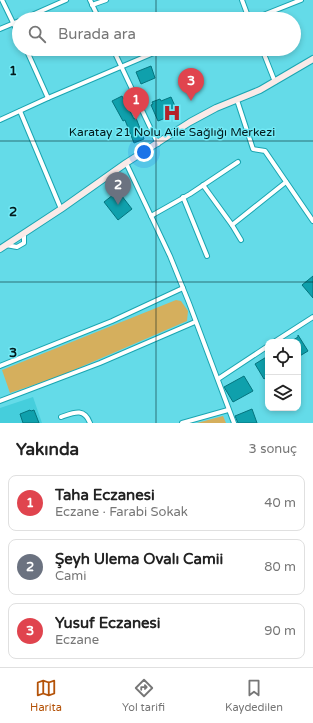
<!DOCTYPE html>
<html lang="tr">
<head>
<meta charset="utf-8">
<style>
	:root { --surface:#fff; --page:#f2f2f2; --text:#222; --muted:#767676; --line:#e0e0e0; --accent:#b45309 }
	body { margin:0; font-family:"Varela Round",sans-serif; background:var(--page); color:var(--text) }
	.controls { position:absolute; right:12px; bottom:12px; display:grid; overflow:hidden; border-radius:8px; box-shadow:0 2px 6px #0003 }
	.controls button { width:36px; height:36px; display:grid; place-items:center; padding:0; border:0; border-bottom:1px solid var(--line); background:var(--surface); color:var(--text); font:20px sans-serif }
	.you { position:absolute; left:144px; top:152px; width:14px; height:14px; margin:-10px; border:3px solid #fff; border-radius:50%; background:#1a73e8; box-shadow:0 0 0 6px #1a73e833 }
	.badge { display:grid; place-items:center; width:26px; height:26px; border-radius:50%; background:var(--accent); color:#fff; font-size:13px; font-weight:700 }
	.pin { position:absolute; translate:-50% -33px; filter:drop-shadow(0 1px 2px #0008) }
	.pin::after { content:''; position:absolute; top:21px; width:14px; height:12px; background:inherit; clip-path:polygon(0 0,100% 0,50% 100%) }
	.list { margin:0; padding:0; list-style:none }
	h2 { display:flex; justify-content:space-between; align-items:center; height:52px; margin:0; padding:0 16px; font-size:17px }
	h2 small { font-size:13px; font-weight:400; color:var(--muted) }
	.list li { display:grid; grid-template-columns:26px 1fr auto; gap:12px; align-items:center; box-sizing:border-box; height:56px; margin:0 8px 8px; padding:0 8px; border:1px solid var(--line); border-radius:8px }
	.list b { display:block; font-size:15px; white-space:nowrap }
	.list p { margin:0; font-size:13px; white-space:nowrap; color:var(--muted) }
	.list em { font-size:13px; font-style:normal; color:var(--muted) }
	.icon { flex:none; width:22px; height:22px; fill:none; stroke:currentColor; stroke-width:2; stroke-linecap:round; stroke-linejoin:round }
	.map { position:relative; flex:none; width:313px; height:423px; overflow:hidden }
	.search { position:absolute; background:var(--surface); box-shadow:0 2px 6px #0003; left:12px; right:12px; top:12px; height:44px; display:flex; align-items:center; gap:10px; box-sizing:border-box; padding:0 14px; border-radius:22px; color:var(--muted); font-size:15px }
	.sheet { height:244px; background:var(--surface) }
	nav { display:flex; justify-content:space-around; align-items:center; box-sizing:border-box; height:56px; border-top:1px solid var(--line); background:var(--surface); font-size:11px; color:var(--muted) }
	nav a { display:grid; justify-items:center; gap:2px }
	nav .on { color:var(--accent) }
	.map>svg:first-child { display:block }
</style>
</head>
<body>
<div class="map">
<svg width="313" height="423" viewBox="0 0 313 423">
	<rect width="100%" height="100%" fill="#64dbe8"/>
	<path fill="#45cedc" d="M33,397l9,26h-42v-15z"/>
	<g fill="#d5af5d">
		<path d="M176,300l5,1 7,10 -1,10 -127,55 -50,17 -8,-23z"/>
		<path d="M223,416l3,7h-29z"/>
	</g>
	<g fill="#0fa0ac" stroke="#04747e">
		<path d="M151,66l4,12 -14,6 -5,-12z"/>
		<path d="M122,96l12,23 2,-1 8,21 -10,4 -9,-23 -2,1 -11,-20z"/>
		<path d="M171,97l7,16 -20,8 -7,-16 2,-1 -1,-2 8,-3 1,2z"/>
		<path d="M118,191l14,18 -14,11 -14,-18z"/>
		<path d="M313,276v22l-11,-13z"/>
		<path d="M298,335l10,16 -10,6v-15h-8l8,-5z"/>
		<path d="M268,356v20l-4,3 -9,-15z"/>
		<path d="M244,376l9,15 -20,11 -9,-15z"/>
		<path d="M252,409l5,14h-19l-3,-7z"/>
		<path d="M30,410l1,1 3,-1 5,13h-16l-3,-9z"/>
	</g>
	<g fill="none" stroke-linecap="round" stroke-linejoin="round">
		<g stroke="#1aa5b1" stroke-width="6">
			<g id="street">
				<path d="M2,0l17,35"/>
				<path d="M90,0l9,19"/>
				<path d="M242,0l7,19"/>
				<path d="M92,5l14,-5"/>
				<path d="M23,19l43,-19"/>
				<path d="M253,19l48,-19"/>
				<path d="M0,29l19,-8"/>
				<path d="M26,49l22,49"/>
				<path d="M113,49l45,95"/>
				<path d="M262,49l13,33"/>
				<path d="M237,100l16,49 12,2 48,70"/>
				<path d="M20,111l41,98"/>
				<path d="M0,120l48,-22 115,-49"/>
				<path d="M126,163l44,93 19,47 45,120"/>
				<path d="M203,185l29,40 9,15"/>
				<path d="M183,197l24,59"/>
				<path d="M151,216l39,-22 48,-32"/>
				<path d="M232,225l54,-43"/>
				<path d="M6,245l11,2 7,-4v-10"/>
				<path d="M274,342l39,-25"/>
				<path d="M0,366l112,-45 71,-33"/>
				<path d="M218,379l50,-33"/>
				<path d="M0,401l100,-38 95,-41"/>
				<path d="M61,417c12,-4 23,-10 29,6"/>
				<path d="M182,423l46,-13"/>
			</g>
		</g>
		<g stroke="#1aa5b1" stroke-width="8">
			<path id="secondary" d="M0,249l61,-40 65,-46 64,-41 26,-14 44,-18 53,-31"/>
		</g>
		<use href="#street" stroke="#fff" stroke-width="4"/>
		<use href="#secondary" stroke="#faeae8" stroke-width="6"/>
	</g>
	<path fill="none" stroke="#021b1d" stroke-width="1" stroke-opacity="0.55" d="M156,0v19M156,49v374M0,141h313M0,282h313"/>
	<defs>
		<g id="hospital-bare" transform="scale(1.38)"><path d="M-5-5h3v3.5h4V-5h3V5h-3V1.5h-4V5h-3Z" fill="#b4232a" stroke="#72e9f5" stroke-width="2.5" paint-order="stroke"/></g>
	</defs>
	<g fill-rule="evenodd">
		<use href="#hospital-bare" x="172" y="113"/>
	</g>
	<g text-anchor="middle" stroke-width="3" stroke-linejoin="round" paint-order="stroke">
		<g font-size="12" fill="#021b1d" stroke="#72e9f5">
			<text x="172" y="136">Karatay 21 Nolu Aile Sağlığı Merkezi</text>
		</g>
	</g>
	<g font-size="13" text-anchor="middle" font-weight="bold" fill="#021b1d" stroke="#72e9f5" stroke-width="3" stroke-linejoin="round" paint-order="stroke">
		<text x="13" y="75">1</text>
		<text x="13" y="216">2</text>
		<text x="13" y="357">3</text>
	</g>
</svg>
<div class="controls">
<button><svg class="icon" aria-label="locate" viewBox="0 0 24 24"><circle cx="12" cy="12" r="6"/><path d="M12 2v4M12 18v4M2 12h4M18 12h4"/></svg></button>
<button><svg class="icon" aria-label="layers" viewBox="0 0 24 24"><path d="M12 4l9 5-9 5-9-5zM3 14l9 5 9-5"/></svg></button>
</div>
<div class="you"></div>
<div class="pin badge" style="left:136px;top:120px;background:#e0444e">1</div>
<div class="pin badge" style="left:118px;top:205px;background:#6b7280">2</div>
<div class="pin badge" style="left:191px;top:101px;background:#e0444e">3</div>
<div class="search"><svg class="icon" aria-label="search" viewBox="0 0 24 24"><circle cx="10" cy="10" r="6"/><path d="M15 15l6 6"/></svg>Burada ara</div>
</div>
<section class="sheet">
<h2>Yakında<small>3 sonuç</small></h2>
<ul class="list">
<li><span class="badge" style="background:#e0444e">1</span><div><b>Taha Eczanesi</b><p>Eczane · Farabi Sokak</p></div><em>40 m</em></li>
<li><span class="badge" style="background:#6b7280">2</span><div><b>Şeyh Ulema Ovalı Camii</b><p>Cami</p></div><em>80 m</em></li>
<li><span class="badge" style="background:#e0444e">3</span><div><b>Yusuf Eczanesi</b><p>Eczane</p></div><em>90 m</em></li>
</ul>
</section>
<nav>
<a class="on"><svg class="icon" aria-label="map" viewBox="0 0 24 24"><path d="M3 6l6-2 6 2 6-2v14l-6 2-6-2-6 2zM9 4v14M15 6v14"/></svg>Harita</a>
<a><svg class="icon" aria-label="directions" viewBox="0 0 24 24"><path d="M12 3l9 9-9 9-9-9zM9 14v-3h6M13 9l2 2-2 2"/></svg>Yol tarifi</a>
<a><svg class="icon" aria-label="saved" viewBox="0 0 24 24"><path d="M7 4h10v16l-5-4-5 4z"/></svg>Kaydedilen</a>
</nav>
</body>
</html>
